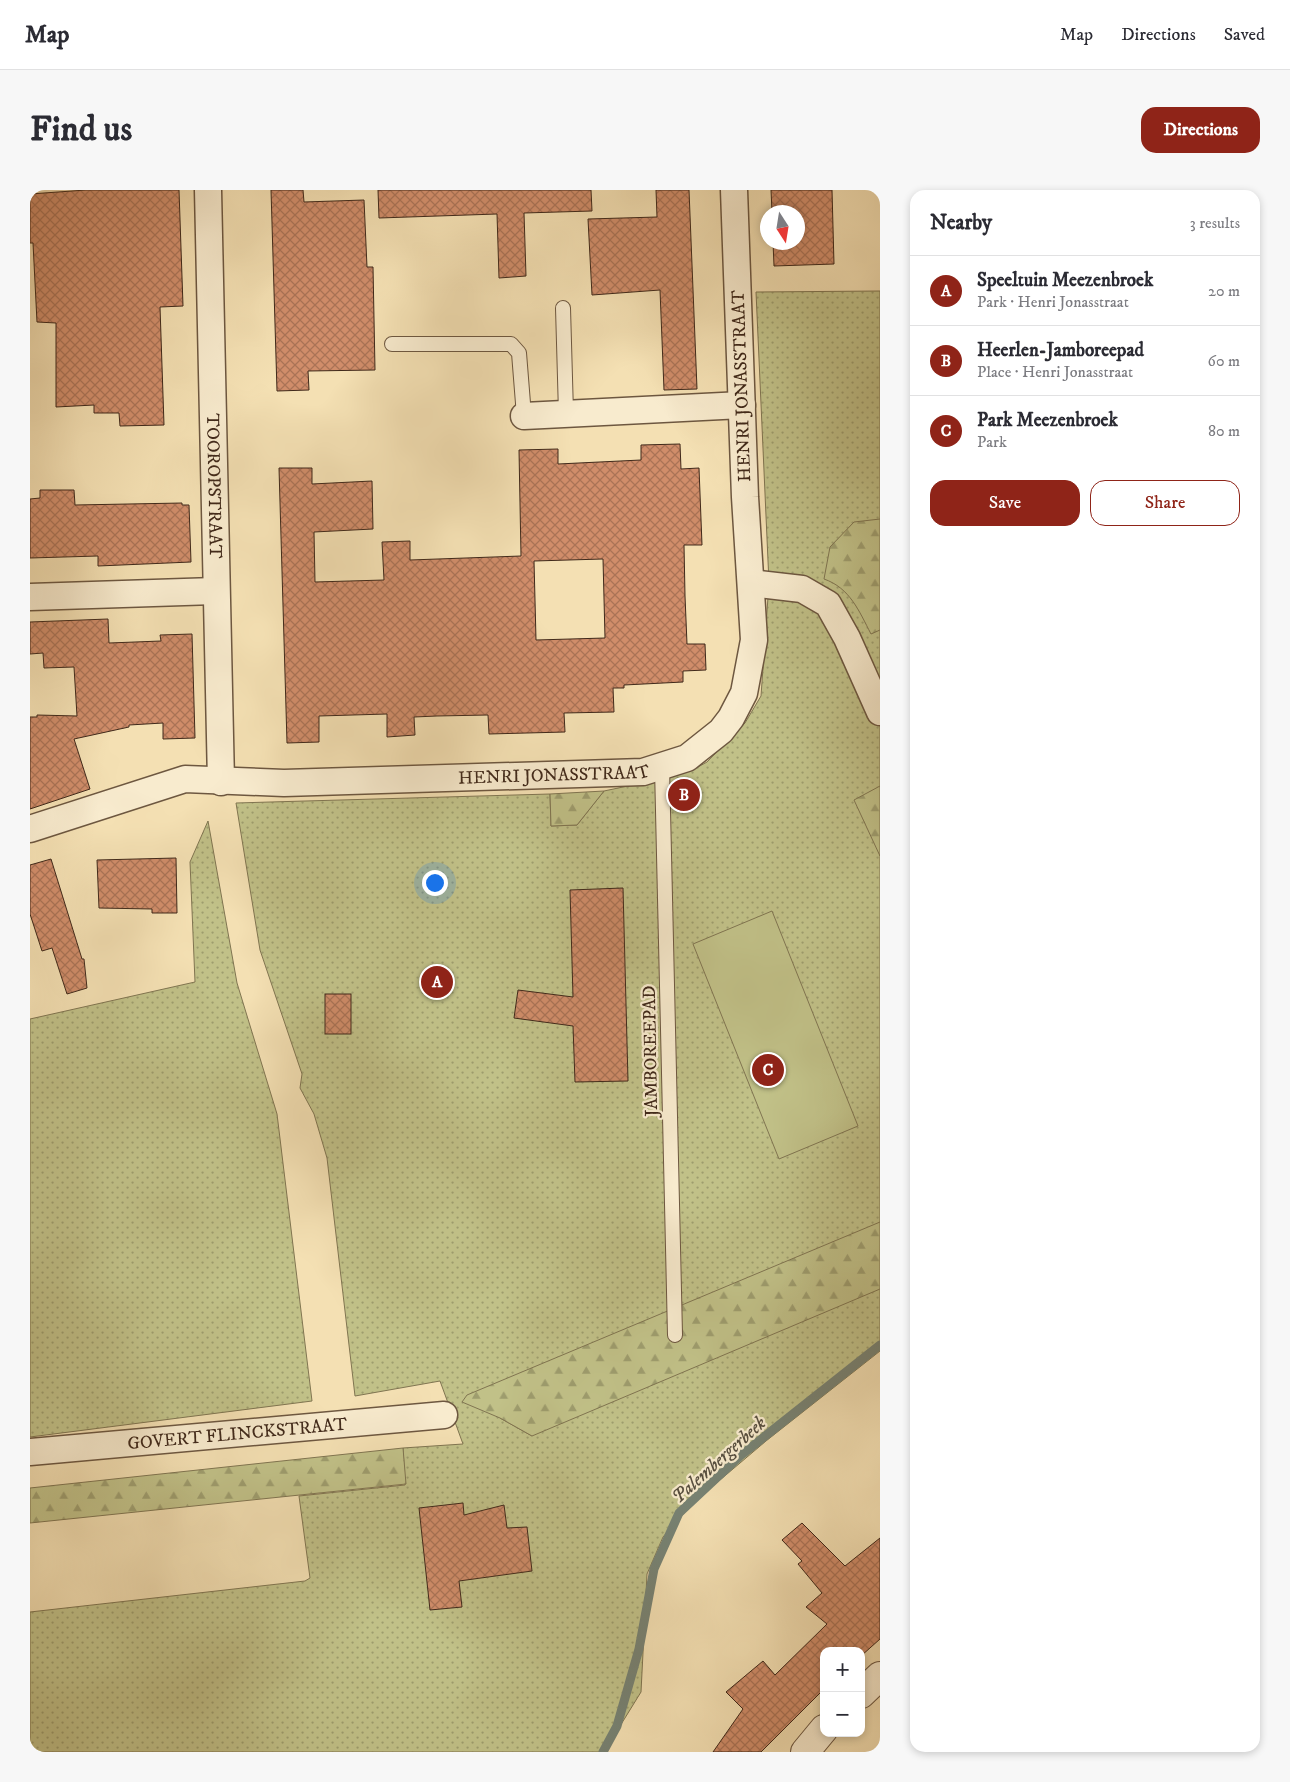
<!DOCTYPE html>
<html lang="en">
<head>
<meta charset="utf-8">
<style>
	:root { --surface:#fff; --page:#f7f7f7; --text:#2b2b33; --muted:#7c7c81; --line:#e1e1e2; --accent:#8f2418 }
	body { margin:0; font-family:"IM FELL DW Pica",serif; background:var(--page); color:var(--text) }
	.controls { position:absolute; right:15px; bottom:15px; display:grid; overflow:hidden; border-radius:10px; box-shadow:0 2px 8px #0003 }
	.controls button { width:45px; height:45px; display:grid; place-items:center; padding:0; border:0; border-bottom:1px solid var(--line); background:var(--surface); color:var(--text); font:25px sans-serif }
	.compass { position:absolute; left:730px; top:15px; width:45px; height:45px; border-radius:50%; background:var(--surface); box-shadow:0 2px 8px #0003; rotate:168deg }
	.you { position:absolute; left:404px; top:692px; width:18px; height:18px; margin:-12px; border:4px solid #fff; border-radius:50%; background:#1a73e8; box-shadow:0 0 0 8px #1a73e833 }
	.badge { display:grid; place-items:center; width:32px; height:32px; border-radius:50%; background:var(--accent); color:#fff; font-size:16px; font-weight:700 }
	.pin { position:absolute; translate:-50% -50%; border:2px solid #fff; box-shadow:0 1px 5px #0006 }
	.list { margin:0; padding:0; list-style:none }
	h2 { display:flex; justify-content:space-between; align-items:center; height:65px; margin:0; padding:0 20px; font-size:21px }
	h2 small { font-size:16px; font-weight:400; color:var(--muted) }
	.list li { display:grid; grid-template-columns:32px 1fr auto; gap:15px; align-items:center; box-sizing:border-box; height:70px; padding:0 20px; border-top:1px solid var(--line) }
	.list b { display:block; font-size:19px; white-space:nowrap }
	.list p { margin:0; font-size:16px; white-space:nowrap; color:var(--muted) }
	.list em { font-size:16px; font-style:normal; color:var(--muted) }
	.actions { display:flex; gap:10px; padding:15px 20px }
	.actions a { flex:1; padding:11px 0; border:1px solid var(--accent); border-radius:15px; text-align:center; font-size:18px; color:var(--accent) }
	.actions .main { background:var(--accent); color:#fff }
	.map { position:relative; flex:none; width:850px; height:1562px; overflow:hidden; border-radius:15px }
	header { display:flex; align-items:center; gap:30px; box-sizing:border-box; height:70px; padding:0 25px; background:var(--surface); border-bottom:1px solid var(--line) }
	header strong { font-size:24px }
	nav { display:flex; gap:28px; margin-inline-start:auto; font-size:18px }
	.intro { display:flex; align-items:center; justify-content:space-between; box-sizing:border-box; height:120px; padding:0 30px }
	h1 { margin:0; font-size:35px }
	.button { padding:12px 22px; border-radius:15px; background:var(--accent); color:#fff; font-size:18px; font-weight:700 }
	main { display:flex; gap:30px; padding:0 30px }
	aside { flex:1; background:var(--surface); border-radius:15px; box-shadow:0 2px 8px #0003 }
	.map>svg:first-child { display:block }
</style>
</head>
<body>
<header>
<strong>Map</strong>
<nav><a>Map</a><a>Directions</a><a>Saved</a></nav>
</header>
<div class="intro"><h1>Find us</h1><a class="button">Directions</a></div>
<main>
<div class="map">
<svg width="850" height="1562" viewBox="0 0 850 1562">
	<defs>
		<pattern id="green-dots" width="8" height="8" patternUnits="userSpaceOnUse" patternTransform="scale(1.25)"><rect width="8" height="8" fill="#c1c188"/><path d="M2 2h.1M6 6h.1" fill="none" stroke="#9e9d6e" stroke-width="1.8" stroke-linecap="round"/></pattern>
		<pattern id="forest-firs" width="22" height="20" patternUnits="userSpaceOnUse" patternTransform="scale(1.25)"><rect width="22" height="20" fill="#c1c188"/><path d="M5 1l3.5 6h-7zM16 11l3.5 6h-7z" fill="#9e9d6e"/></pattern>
		<pattern id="building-cross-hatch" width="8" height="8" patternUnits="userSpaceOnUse" patternTransform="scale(1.25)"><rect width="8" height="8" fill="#d08d6a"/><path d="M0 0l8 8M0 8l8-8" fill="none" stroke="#aa7356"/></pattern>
	</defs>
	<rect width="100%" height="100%" fill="#f4e0b3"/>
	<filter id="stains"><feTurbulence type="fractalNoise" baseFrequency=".004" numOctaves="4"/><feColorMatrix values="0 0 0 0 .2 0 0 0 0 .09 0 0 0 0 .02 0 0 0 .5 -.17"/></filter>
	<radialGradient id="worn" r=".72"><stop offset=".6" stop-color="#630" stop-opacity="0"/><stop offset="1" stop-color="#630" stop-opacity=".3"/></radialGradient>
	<g fill="url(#green-dots)" stroke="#807551" fill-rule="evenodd">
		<path d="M850,101v1060l-114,90 -72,61 -31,35 -16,37 -6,118 -37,60h-574v-140l275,-31 5,-3 -11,-82 106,-11 -2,-37 60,-4 -23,-63 -85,15 -28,-238 -13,-44 -14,-26 2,-14 -42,-124 -24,-147 314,-9 1,32 26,-1 27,-34 57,-12 37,-12 9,-5 38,-39 16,-27 8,-113 -13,-291zM639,1121l-137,125 -32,-18z"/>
		<path d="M178,631l29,162 40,131 35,287 -282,36v-418l165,-37 -5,-120z"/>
	</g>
	<g fill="url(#forest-firs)" stroke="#807551">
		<path d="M850,329v111l-9,4c-12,-23 -21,-46 -47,-55l6,-32 24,-25z"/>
		<path d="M850,596v70l-26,-56z"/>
		<path d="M574,601l-27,34 -26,1 -1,-32z"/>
		<path d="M850,1032v67l-348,147 -32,-18 -38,-16 5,-7z"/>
		<path d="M373,1258l3,36 -376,39v-35z"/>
	</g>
	<path fill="#c1c188" stroke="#807551" d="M742,721l86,215 -79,33 -86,-215z"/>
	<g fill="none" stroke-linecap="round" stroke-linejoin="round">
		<path stroke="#778273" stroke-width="9" d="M573,1562l14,-26 22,-77 15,-80 25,-56 61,-57 140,-111"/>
	</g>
	<g fill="url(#building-cross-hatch)" stroke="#40291a" fill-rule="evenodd">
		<path d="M56,0h93l4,116 -23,1 4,118 -44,1 -1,-13h-25v-8l-38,2v-84l-19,-1 -4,-79h-3v-49z"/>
		<path d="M241,0h32l1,12 60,-2 3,67h6l2,103 -67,1 1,19 -32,1z"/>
		<path d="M348,0h213l1,21 -68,2 2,63 -27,2 -2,-64 -118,4z"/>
		<path d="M626,0h33l8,199 -33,1 -4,-100 -68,5 -4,-76 69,-2z"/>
		<path d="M741,0h61l2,74 -60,2 -1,-24h25v-30h-26z"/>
		<path d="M650,254l1,25 18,-1 3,77h-18l1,51 2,48h18l1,26 -23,1v11l-59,3v3h-11l1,24 -50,1 1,19 -76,2 -1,-19 -51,1 -23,1 1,18 -28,2v-23l-68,2v26l-32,1 -8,-275h33v16l60,-3 1,48 -59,3 1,50 69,-2 -2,-38 28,-1v19l111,-4 -2,-106 39,-1v15l83,-4v-15zM573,369l2,79 -69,2 -2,-79z"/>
		<path d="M10,300h34l1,15 107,-2v2h7l2,57 -93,4v-10l-68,2v-59l10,-1z"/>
		<path d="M78,429l1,24 52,-2 -1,-6 32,-1 3,104 -32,1v-16l-34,2v2l-55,12 16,50 -60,20v-92h7v-2l40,1 -3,-49 -30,1 -1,-15 -13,1v-32z"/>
		<path d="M146,668l1,55h-25v-4l-53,-1 -2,-48z"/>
		<path d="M21,669l31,100h2l3,29 -20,6 -15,-46 -10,3 -12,-37v-49z"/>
		<path d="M593,698l5,193 -53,1 -2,-56 -59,-8 4,-28 55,7 -3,-107z"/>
		<rect x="295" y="804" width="26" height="40"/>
		<path d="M433,1313l1,12 40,-10 3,23 20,-1 5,44 -73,10 3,26 -32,3 -11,-102z"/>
		<path d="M772,1333l43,43 35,-28v101l-19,17v-5h-37v38l-63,63h-48l30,-43 -17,-17 37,-31 12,14 52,-51 -21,-17 16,-14 -24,-29 4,-3 -20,-21z"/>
	</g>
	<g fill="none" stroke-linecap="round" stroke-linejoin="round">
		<g stroke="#6d5740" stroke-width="16">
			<g id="service">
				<path d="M533,118l3,105"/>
				<path d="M362,154h119l8,9 5,63"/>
				<path d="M632,577l13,568"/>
			</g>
		</g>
		<g stroke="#6d5740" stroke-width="29">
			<g id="minor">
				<path id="s1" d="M178,0l13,592"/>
				<path d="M494,226l218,-11"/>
				<path d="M721,393l51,6 26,15 19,34 33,74"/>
				<path d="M0,407l185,-6"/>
				<path id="s2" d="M0,639l155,-50 99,4 359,-11 44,-14 34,-27 10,-13 13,-25 10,-53 -9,-143 -11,-307"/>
				<path id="s3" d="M0,1262l414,-37"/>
			</g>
		</g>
		<g stroke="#6d5740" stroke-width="30">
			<g id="tertiary">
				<path d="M831,1504l19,-18"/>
				<path d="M775,1562l19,-23"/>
			</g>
		</g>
		<use href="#service" stroke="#f8ebce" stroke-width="14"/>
		<use href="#minor" stroke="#f8ebce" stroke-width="26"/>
		<use href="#tertiary" stroke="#f8ebce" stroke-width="28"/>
	</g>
	<g text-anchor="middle" stroke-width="4.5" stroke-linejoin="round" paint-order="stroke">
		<g font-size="18" fill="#40291a" stroke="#f8ebce">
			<text transform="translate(711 196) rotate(-92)" y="6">HENRI JONASSTRAAT</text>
			<text dy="6" stroke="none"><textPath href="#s1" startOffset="296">TOOROPSTRAAT</textPath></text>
			<text dy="6" stroke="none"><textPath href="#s2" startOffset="532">HENRI JONASSTRAAT</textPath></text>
			<text transform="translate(620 861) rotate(-91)" y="6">JAMBOREEPAD</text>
			<text dy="6" stroke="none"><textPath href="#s3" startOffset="208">GOVERT FLINCKSTRAAT</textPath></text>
		</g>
		<g font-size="19" font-style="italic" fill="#574e3f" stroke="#f8ebce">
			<text transform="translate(688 1269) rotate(-42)" y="7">Palembergerbeek</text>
		</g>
	</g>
	<rect width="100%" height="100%" filter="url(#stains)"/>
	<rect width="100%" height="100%" fill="url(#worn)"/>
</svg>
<div class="controls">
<button>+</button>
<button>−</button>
</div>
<svg class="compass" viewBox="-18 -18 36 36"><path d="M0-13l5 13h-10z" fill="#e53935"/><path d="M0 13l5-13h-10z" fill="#7c7c81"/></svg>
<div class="you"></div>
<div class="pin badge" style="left:407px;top:792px">A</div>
<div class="pin badge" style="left:654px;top:605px">B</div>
<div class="pin badge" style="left:738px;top:880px">C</div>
</div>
<aside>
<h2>Nearby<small>3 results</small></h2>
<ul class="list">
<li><span class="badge">A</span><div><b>Speeltuin Meezenbroek</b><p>Park · Henri Jonasstraat</p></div><em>20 m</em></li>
<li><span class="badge">B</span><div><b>Heerlen-Jamboreepad</b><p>Place · Henri Jonasstraat</p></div><em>60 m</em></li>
<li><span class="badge">C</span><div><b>Park Meezenbroek</b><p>Park</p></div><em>80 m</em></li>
</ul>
<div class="actions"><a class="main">Save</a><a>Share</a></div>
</aside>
</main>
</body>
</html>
